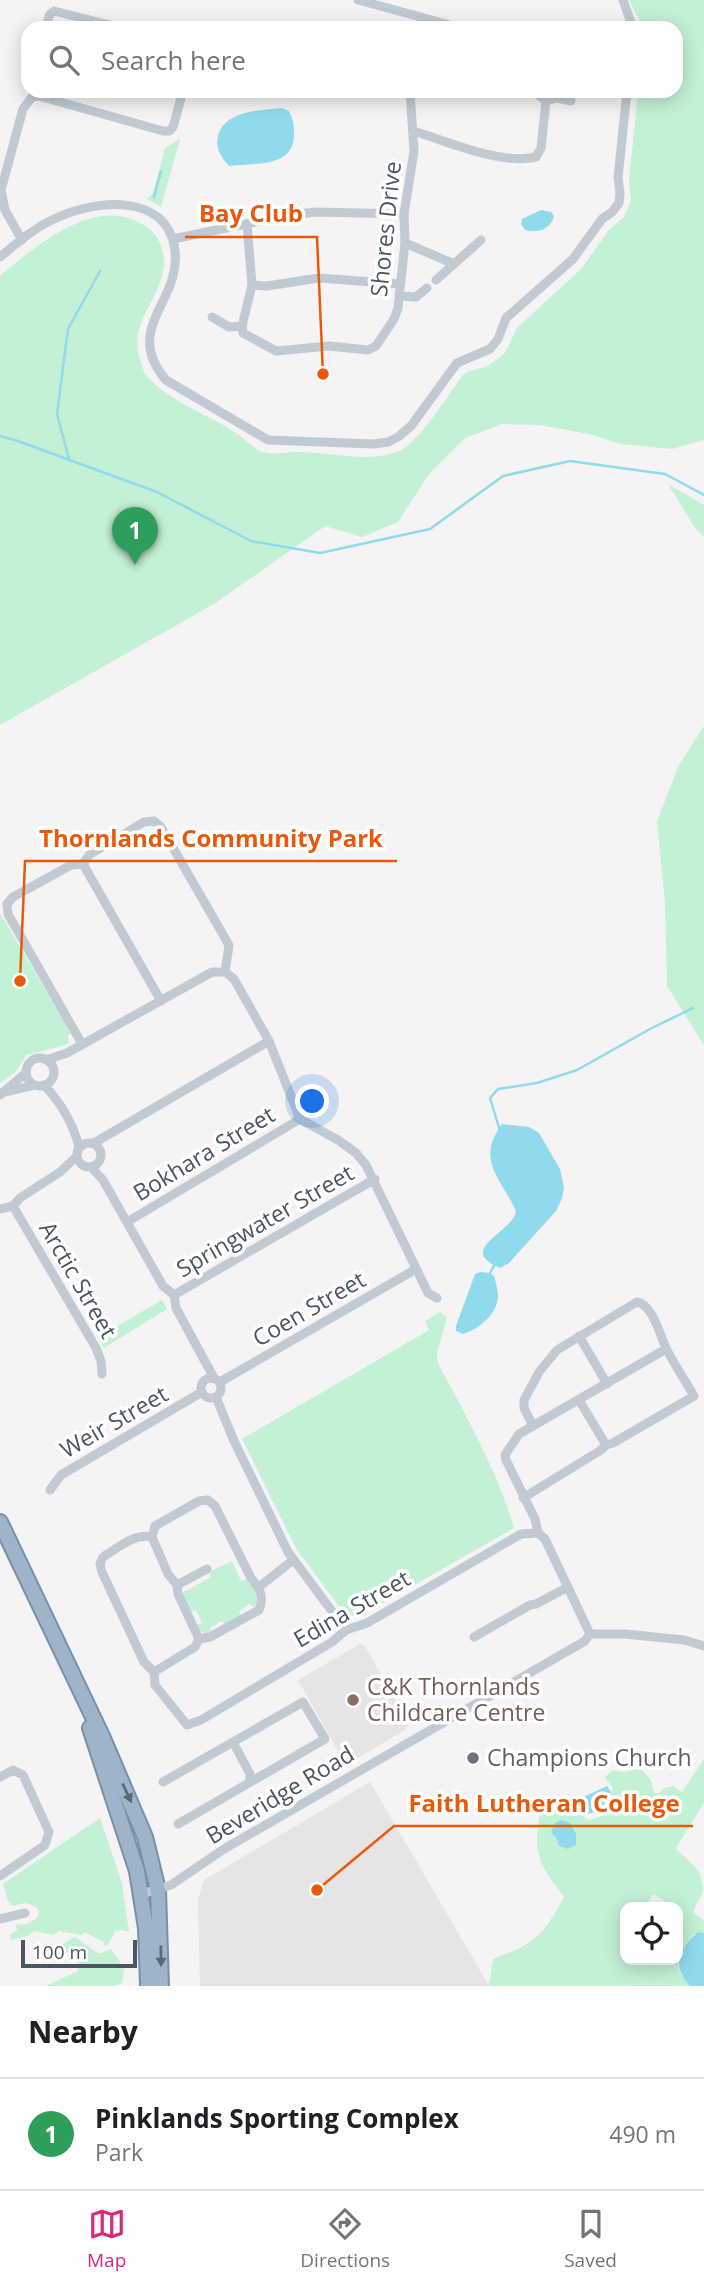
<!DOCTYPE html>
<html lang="en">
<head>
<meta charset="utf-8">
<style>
	:root { --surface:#fff; --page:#f2f2f2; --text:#202124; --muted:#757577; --line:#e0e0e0; --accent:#db2777 }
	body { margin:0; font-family:"Open Sans",sans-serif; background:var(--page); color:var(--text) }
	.controls { position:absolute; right:21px; bottom:21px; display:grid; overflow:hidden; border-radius:14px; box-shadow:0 4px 18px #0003 }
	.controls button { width:63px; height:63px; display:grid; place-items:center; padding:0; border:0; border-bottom:2px solid var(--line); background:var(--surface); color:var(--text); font:35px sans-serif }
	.scale { position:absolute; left:21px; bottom:18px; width:116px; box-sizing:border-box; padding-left:7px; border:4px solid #4a5661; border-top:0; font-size:19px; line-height:24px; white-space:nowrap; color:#4a5661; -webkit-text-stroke:5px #fff; paint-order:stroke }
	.you { position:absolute; left:313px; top:1102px; width:24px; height:24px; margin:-18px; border:5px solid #fff; border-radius:50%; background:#1a73e8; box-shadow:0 0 0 10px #1a73e833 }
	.badge { display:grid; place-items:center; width:46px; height:46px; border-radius:50%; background:var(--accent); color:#fff; font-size:23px; font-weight:700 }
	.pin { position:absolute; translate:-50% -58px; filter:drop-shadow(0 2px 4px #0008) }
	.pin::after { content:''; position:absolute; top:37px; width:24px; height:21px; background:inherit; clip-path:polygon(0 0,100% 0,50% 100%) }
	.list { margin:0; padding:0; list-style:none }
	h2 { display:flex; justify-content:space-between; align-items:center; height:91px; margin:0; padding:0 28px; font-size:30px }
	h2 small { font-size:23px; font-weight:400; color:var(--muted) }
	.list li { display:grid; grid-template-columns:46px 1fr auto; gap:21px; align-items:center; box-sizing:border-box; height:112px; padding:0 28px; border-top:2px solid var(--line) }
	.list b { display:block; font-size:26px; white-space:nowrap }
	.list p { margin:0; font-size:23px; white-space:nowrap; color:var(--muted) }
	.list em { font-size:23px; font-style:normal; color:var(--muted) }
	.icon { flex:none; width:38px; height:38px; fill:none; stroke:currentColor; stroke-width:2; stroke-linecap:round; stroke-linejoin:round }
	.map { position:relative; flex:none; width:704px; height:1986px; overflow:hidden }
	.search { position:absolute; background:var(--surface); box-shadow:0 4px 18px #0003; left:21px; right:21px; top:21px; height:77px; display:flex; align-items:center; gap:18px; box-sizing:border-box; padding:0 24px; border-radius:21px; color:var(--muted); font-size:26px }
	.sheet { height:203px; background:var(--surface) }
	nav { display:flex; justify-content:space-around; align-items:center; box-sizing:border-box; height:98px; border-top:2px solid var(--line); background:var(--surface); font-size:19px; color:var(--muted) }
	nav a { display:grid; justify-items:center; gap:4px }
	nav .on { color:var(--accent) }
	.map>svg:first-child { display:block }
</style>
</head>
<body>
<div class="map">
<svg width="704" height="1986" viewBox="0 0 704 1986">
	<rect width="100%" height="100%" fill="#f5f3f3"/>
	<g fill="#e6e4e5">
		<path d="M360,1644l5,2 44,78 -4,6 -59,35 -48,-85z"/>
		<path d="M370,1782l119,204h-289l-2,-86 6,-20z"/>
	</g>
	<g fill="#c3f1d5" fill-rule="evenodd">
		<path d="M629,0h75v440l-32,9 -51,-5 -32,-10 -49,-9 -38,-1 -37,14 -36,36 -31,48 -36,15 -37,-11 -111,78 -214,121v-449c38,-32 99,-85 148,-48 11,8 17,24 16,37 -4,37 -36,56 -24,95 2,5 3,12 6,15 24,28 63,39 93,60 8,5 13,13 21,16 13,5 23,1 37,1 32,0 69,11 100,0 21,-7 51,-57 65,-76l5,-4 21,-6 17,-13 12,-25 64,-59 28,-39 15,-13 7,-16 -2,-19 9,-91h38v-63h-37v-9z"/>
		<path d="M180,139l-19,68 -17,-10 4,1 5,-5 12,-45z"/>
		<path d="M668,484l36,21v32l-9,-9z"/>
		<path d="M704,726v319l-37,-59 -2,-83 -8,-82 22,-56z"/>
		<path d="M0,913l71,120 -3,2 1,7 -3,3 -40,10 -10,17 -16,11z"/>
		<path d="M162,1300l5,9 -63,39 -7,-10z"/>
		<path d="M440,1312l7,5 -10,36 1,10c28,53 59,107 76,165l-154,88h-8l-8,-3 -47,-63 -55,-111 187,-109 -4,-9z"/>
		<path d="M232,1561l9,20 6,-2 9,10 1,14 -3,5 -4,-4 -11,7 2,5 -16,9 -3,-4 -12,7 2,5 -7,1 -6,-4 -2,-5 5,-2 -6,-13 -6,2 -8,-19 29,-16 -2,-5z"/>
		<path d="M704,1759v44l-28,45c10,14 28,17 27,44 -3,8 -8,11 -9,21l10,7v13l-10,1c-13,21 -26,28 -4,52h-201l4,-27c43,-16 49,-22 71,-62 -19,-26 -30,-37 -26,-71 2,-13 3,-21 12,-31l25,7 3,10 10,8 12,-3 13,-29 -8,-10 7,-8 10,2 19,-3 10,11 3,13h6l4,-5 9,-2 9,6zM653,1894l17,10 -1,3h9v53h-53v-53h20z"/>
		<path d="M100,1818l22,65 7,49 -8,-2 -6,1 -7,14 -5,1 1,-4 -20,-10 -2,3 -23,-4 -6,4 -19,-4 -6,5 -17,4 -1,-5 7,-5 -1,-6c10,2 16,-1 23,-9l-1,-6c-9,-7 -14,-7 -25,-3l-5,-5 -5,-17z"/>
		<path d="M75,1937l24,17 12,-5 13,19 -2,15 -7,3h-69l32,-15 1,-10 -19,-15z"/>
	</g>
	<g fill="#90daee">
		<path d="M282,108l7,3c4,8 5,13 5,22 1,35 -39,30 -65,33 -8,-9 -14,-18 -11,-30 6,-25 43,-26 64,-28z"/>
		<path d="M541,210l10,2 3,4c-3,13 -17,18 -29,14l-4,-6 1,-5z"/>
		<path d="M502,1124l27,3 10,6 21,36 4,19 -2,10 -6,13 -47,52 -9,5c-45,-19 13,-35 16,-57 -15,-33 -41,-50 -14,-87z"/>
		<path d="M480,1272c16,1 14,3 17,16 6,21 -15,40 -34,46l-7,-3v-5l19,-52z"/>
		<path d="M607,1786l4,6c-7,14 -12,21 -28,23l-4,-2 -2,-13z"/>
		<path d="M561,1820l9,3 6,11v11l-8,4 -9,-3 -2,-7 -6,-7 4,-9z"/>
		<path d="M698,1932l6,1v53h-14c-19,-20 -11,-37 8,-54z"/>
	</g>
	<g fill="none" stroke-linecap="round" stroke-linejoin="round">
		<g stroke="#90daee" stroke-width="2.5">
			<path d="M154,197l7,-26"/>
			<path d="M0,436l15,4 142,52 94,49 69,12 110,-24 73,-53 67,-15 95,13 39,21"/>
			<path d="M69,459l-12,-45 11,-85 32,-58"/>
			<path d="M500,1131l-10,-33 8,-9 39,-6 40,-13 73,-41 43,-21"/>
			<path d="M490,1273l5,-9"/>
		</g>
		<g stroke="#7690ad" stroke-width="18">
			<g id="trunk">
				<path d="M0,1522l102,214 43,101 13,53 3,96"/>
				<path d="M90,1728l47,143 9,57 2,58"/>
			</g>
		</g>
		<g stroke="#c1cad2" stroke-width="9">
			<path d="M358,0l103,28"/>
			<path d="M623,0l10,28"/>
			<path d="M45,28l5,-14 4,-3 68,17"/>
			<path d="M546,101l11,-3 14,3"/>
			<path d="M414,131c34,11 87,34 122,26l5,-9 5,-47 -10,-8 -12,-2"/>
			<path d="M247,224l5,61 -10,41 1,7 33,18 53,-5 39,4 8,-4 18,-27 4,-11 7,-65 -1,-29 10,-63 -4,-60"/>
			<path d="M173,239l116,-24 27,-3 88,2"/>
			<path d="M22,240l-17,-30 -4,-20 22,-81 9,-12 7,-1 124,35h6l4,-4 10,-36"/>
			<path d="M405,243l49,21"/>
			<path d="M0,257c16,-13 33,-28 52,-37 39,-20 116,-30 123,31 6,51 -53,78 -9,129l102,60 106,4 14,-2 10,-5 13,-11 46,-63 33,-14 8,-10 8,-21 67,-59 29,-40 10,-7 7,-9 1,-10 -2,-15 9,-87"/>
			<path d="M436,280l45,-40"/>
			<path d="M252,285l15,1 52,-8 81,6"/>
			<path d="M399,296l17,1 11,-9"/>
			<path d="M212,317l17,10 13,-1"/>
			<path d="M83,864l78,137"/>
			<path d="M82,1044l-74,-130 -1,-10 6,-7 58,-32 12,-1 6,-9 55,-33 10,-1 7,6 68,118 -4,27"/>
			<circle cx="40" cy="1072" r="14"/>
			<path d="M46,1060l21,-7 145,-81h13l9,7 35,62 31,78 38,21 18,13 10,12 62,128 9,5"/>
			<path d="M44,1085c17,18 29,38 35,62"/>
			<path d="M6,1092l29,-7"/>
			<path d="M0,1095l26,-22"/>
			<circle cx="89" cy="1155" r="12"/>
			<path d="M94,1143l175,-102"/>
			<path d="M91,1167l12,13 60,106 11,9 2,13 38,70"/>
			<path d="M13,1206l83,142 5,13 1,13"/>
			<path d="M0,1209l13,-3 7,-8 40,-26 16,-15"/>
			<path d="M127,1222l173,-103"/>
			<path d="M174,1295l201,-116"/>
			<path d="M579,1336l28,48"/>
			<circle cx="211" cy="1388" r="10"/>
			<path d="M220,1382l196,-113"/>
			<path d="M216,1397l18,44 54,111 58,78"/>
			<path d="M579,1400l27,45"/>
			<path d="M50,1490l11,-15 141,-83"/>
			<path d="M523,1498l78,-48 5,-5 7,-2 81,-47c-8,-14 -18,-29 -26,-44 -7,-12 -14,-47 -31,-50l-80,48 -18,22 -15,28v8l9,18"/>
			<path d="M208,1500l7,6 36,72c8,9 14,19 8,32l-49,27 -11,2 -21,-45 -1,-9 -9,-11 -16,-37 3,-11 44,-25z"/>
			<path d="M538,1533l-3,-14 -29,-59 -1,-5 14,-21 147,-85"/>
			<path d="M538,1533l7,6 45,95"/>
			<path d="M152,1537c-18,-4 -34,11 -49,20l-3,7 2,8 42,90 10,10 41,-25 4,-8"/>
			<path d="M177,1585l30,-16"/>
			<path d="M259,1587l34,-27"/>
			<path d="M474,1637l56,-32 6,-1 32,-17"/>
			<path d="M154,1672l1,13 32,40 14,-5 131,-78 14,-12 21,-7 154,-89 17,-1"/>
			<path d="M233,1742l17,32v8"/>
			<path d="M0,1777l13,-7 10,5 26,57 -4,13 -45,31"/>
			<path d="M163,1782l140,-80 22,37 -147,85"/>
			<path d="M142,1894l29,-9 53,-36 361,-208 5,-7h35l59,6 20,6"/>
			<path d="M0,1919l25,-6"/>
		</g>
		<use href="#trunk" stroke="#9fb4c9" stroke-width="14"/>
	</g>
	<defs><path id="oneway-solid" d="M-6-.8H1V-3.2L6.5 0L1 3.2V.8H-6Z" transform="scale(1.75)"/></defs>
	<g fill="#5b6976">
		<use href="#oneway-solid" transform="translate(127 1793) rotate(65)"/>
		<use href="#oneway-solid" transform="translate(161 1956) rotate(89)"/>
	</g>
	<circle fill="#8d6e63" stroke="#fff" stroke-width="2.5" cx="353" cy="1700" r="7"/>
	<circle fill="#6b7280" stroke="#fff" stroke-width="2.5" cx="473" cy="1758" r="7"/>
	<g text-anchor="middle" stroke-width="7" stroke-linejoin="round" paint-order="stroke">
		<g font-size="23" fill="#4a5661" stroke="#fff">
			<text transform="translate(386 229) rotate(-84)" y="8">Shores Drive</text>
			<text transform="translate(204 1154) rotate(-31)" y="8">Bokhara Street</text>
			<text transform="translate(265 1221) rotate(-30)" y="8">Springwater Street</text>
			<text transform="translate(78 1280) rotate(60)" y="8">Arctic Street</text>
			<text transform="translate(309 1309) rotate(-30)" y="8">Coen Street</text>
			<text transform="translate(114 1422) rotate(-30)" y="8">Weir Street</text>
			<text transform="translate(352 1609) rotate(-30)" y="8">Edina Street</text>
			<text transform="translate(280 1795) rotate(-31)" y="8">Beveridge Road</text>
		</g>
		<g font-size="23" fill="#785e54" stroke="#fff" text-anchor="start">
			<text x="367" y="1695">C&amp;K Thornlands<tspan x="367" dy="26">Childcare Centre</tspan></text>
		</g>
		<g font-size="23" fill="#5b616d" stroke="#fff" text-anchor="start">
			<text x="487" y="1766">Champions Church</text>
		</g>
	</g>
	<path fill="none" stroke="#e8590c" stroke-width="2.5" d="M323 374L317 237H185M20 981L25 861H397M317 1890L394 1826H693"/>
	<g fill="#e8590c" stroke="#fff" stroke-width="2.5">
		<circle cx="323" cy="374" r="7"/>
		<circle cx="20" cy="981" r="7"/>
		<circle cx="317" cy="1890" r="7"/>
	</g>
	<g font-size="24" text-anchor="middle" font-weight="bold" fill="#e8590c" stroke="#fff" stroke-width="7" stroke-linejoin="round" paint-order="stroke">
		<text x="251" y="222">Bay Club</text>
		<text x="211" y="847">Thornlands Community Park</text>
		<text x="544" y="1812">Faith Lutheran College</text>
	</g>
</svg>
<div class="controls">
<button><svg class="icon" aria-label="locate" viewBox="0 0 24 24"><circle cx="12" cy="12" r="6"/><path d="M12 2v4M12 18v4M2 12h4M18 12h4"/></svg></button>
</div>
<div class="scale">100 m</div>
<div class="you"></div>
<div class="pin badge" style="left:135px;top:565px;background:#2e9e5b">1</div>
<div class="search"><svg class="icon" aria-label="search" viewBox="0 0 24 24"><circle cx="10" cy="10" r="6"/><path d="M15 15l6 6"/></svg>Search here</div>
</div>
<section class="sheet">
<h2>Nearby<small></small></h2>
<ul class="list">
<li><span class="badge" style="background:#2e9e5b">1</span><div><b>Pinklands Sporting Complex</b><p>Park</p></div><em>490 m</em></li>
</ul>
</section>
<nav>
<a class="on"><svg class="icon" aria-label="map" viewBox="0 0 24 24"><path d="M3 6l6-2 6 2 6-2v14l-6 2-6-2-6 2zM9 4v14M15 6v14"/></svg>Map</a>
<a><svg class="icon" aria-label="directions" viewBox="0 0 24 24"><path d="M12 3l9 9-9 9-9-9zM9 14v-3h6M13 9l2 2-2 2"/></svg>Directions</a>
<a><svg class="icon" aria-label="saved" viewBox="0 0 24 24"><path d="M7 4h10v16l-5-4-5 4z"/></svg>Saved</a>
</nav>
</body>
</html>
